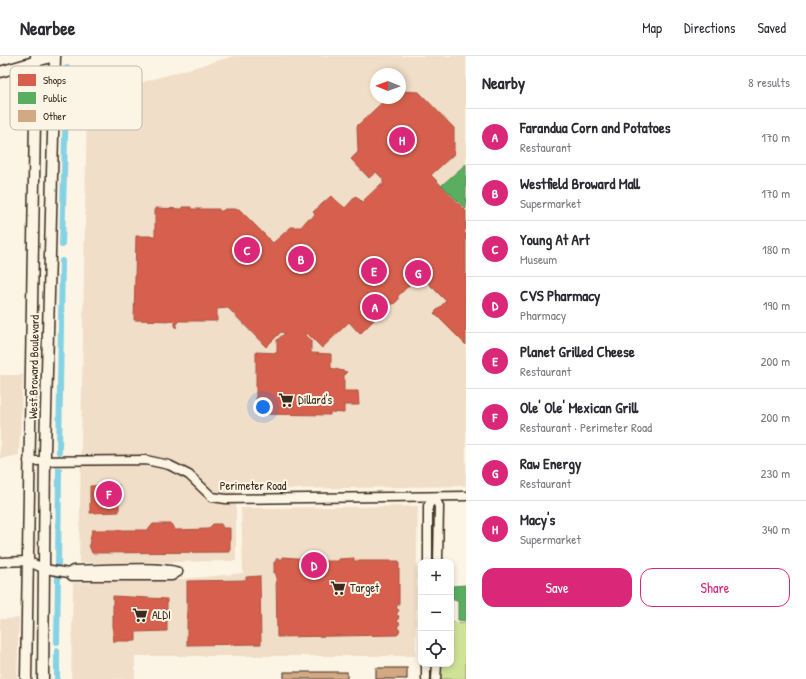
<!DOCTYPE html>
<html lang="en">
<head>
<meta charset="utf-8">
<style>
	:root { --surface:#fff; --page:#f2f2f3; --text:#2b2b33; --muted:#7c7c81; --line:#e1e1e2; --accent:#db2777 }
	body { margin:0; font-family:"Patrick Hand",sans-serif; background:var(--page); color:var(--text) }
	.controls { position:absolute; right:12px; bottom:12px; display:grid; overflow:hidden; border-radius:8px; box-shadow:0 2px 6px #0003 }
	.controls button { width:36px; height:36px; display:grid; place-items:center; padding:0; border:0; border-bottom:1px solid var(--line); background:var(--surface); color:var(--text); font:20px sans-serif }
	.compass { position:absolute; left:370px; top:12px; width:36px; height:36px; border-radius:50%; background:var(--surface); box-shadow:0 2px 6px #0003; rotate:271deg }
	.you { position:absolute; left:263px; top:351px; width:14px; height:14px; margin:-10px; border:3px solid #fff; border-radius:50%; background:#1a73e8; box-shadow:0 0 0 6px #1a73e833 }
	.badge { display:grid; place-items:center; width:26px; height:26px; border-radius:50%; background:var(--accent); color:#fff; font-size:13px; font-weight:700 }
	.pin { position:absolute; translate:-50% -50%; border:2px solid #fff; box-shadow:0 1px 4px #0006 }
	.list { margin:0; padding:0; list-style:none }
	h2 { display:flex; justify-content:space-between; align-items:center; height:52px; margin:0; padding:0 16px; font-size:17px }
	h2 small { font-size:13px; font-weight:400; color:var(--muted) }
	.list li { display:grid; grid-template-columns:26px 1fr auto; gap:12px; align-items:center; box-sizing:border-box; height:56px; padding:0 16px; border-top:1px solid var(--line) }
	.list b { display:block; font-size:15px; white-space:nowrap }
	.list p { margin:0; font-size:13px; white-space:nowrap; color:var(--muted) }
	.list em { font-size:13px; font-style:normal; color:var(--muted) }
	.actions { display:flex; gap:8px; padding:12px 16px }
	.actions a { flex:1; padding:9px 0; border:1px solid var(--accent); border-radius:12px; text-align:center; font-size:14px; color:var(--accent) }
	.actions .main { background:var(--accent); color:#fff }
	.icon { flex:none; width:22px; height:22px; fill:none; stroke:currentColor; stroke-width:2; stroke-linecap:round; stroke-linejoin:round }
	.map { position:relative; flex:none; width:466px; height:623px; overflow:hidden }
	header { display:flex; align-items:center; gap:24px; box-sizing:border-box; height:56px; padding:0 20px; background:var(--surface); border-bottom:1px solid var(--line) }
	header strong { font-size:19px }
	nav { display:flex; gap:22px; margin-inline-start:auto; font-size:14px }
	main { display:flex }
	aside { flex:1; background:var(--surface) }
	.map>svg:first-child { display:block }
</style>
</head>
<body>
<header>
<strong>Nearbee</strong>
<nav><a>Map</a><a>Directions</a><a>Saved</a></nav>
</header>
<main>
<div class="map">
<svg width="466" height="623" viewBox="0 0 466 623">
	<rect width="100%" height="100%" fill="#fcf5e5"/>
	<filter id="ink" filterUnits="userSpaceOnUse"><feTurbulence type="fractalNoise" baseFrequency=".025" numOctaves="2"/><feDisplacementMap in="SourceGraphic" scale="8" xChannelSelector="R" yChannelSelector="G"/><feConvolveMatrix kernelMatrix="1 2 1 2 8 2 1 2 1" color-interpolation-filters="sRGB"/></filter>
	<g filter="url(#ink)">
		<g fill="#f0dec8" fill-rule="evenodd">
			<path d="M234,0h232v430l-230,4v71l-157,2 8,-465zM376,18h24v24h-24z"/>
			<path d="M0,319h23l-4,80 -19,4z"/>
			<path d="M418,450l-3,150h-280v23h-64l2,-96 110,-4 60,-6 -2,-65z"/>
			<path d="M19,562l-2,61h-17v-60z"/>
		</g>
		<path fill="#cfe397" stroke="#85865a" d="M451,566l15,1v56h-30l1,-15h14z"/>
		<g fill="#d6604d" stroke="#a8503f">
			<path d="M400,35l19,1 35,36v26l-23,21 35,36v18l-2,3 2,2v111l-32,-32 12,-12 -26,-26 -22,21v4l-3,3 -7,3 -28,28 -11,-12 -27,26 -15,-15h-3l7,7v13l20,1v14l16,4 -3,3v16h14l1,14h-15v8l-14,-1v3l-74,-1v-62l21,1v-13l8,-7 -4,-1 -15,15 -38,-39 -11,1v12h-39l-2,7 -1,-1v-6l-41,-1 2,-84h19v-28l28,1v-2h8v2h28v2h3l3,-2h14l34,34 18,-16h10l7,-8h3l4,-5 -2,-2 18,-16 14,12 11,-12 6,6 19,-18 2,3v-8l-7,-7 -7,6 -18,-19 7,-7 -1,-26 30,-28h13z"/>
			<path d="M119,429v27l-29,1v-27z"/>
			<path d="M153,468h18l4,6 33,-1 5,-5h8l2,4h7v24l-138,1 -3,-8 3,-15h56z"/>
			<path d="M282,501l28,2v2h29v-2l15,-1v3h45v42l-3,5 3,2 -3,5 3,1 -2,6 3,1 -3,5 3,2 -3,5 -120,2 -1,-64h-2v-11h2v-3h6z"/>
			<path d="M260,520l1,68 -74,1v-64l59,-1v-3z"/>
			<path d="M113,540l54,3v32l-31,1v9h-23z"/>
		</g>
		<g fill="#5aae61" stroke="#51864d">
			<path d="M466,108v45l-24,-24z"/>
			<path d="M466,529v36l-8,-1v-20h-6v-14z"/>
		</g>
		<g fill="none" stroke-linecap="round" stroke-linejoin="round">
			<g stroke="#84d2e3" stroke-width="6">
				<path d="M62,189l5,-177"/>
				<path d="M59,396l3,-191"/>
				<path d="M58,512l1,-98"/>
				<path d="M57,586l1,-64"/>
				<path d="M57,623v-28"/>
			</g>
		</g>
		<g fill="#d3a984" stroke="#3b2a1e">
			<rect x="376" y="612" width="31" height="11"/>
			<rect x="284" y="616" width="63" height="7"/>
		</g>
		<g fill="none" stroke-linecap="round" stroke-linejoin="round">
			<g stroke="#3b2a1e" stroke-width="11">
				<g id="minor">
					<path d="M28,405l118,-1 23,5 20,10 23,22 14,2 240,-3"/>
					<path d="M434,441l5,9 -1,56"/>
					<path d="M0,506l27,-1 18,8 24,4 3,3h100l6,-4"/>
					<path d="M428,506v-56l6,-9"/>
					<path d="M69,517l4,-3c22,0 89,-5 105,2"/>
					<path d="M426,623v-15"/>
					<path d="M436,623l1,-15"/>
				</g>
			</g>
			<g stroke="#3b2a1e" stroke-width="13">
				<g id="major">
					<path d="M0,16l54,-16"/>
					<path d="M26,623l10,-623"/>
					<path d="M43,623l2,-228 10,-395"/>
				</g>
			</g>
			<use href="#minor" stroke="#fcf5e5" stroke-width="8"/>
			<use href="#major" stroke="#fcf5e5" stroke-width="10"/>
		</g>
	</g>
	<defs>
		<g id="supermarket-bare" transform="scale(1.2)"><path d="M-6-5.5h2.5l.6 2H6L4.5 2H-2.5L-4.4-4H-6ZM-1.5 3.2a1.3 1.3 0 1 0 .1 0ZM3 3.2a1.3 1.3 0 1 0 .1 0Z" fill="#3b2a1e" stroke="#fcf5e5" stroke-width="2.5" paint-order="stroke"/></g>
	</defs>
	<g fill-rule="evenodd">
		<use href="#supermarket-bare" x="286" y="344"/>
		<use href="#supermarket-bare" x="338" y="532"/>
		<use href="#supermarket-bare" x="140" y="559"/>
	</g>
	<g text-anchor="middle" stroke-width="4" stroke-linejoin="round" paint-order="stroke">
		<g font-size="12" fill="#3b2a1e" stroke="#fcf5e5">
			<text transform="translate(34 311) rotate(-89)" y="4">West Broward Boulevard</text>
			<text x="253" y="434">Perimeter Road</text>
		</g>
		<g font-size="12" fill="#3b2a1e" stroke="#fcf5e5" text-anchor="start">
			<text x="298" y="348">Dillard's</text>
			<text x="350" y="536">Target</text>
			<text x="152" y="563">ALDI</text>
		</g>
	</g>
	<rect x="10" y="10" width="132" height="64" rx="6" fill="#fcf5e5" stroke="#c2b8a9" stroke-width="1"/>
	<rect x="18" y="18" width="18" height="12" fill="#d6604d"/>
	<rect x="18" y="36" width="18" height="12" fill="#5aae61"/>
	<rect x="18" y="54" width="18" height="12" fill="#d3a984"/>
	<g font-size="11" fill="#3b2a1e">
		<text x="43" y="28">Shops</text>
		<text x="43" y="46">Public</text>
		<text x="43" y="64">Other</text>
	</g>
</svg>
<div class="controls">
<button>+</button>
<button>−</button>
<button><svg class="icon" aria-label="locate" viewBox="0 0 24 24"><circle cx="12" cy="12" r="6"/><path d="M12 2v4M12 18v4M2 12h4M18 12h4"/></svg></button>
</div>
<svg class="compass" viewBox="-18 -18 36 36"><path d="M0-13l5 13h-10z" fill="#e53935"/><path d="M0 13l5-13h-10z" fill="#7c7c81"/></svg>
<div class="you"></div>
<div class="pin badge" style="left:375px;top:251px">A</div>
<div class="pin badge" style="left:301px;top:203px">B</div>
<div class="pin badge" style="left:247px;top:194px">C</div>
<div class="pin badge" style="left:314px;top:509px">D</div>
<div class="pin badge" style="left:374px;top:215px">E</div>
<div class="pin badge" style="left:109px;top:438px">F</div>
<div class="pin badge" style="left:418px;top:217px">G</div>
<div class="pin badge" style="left:402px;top:84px">H</div>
</div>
<aside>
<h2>Nearby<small>8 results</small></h2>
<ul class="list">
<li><span class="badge">A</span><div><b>Farandua Corn and Potatoes</b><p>Restaurant</p></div><em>170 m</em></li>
<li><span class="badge">B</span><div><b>Westfield Broward Mall</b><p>Supermarket</p></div><em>170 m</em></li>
<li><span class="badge">C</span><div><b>Young At Art</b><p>Museum</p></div><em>180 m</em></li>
<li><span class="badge">D</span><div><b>CVS Pharmacy</b><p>Pharmacy</p></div><em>190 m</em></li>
<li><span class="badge">E</span><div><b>Planet Grilled Cheese</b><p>Restaurant</p></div><em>200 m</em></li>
<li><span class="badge">F</span><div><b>Ole' Ole' Mexican Grill</b><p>Restaurant · Perimeter Road</p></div><em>200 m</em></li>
<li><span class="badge">G</span><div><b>Raw Energy</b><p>Restaurant</p></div><em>230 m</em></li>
<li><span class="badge">H</span><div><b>Macy's</b><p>Supermarket</p></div><em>340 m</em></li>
</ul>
<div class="actions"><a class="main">Save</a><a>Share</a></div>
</aside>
</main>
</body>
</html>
